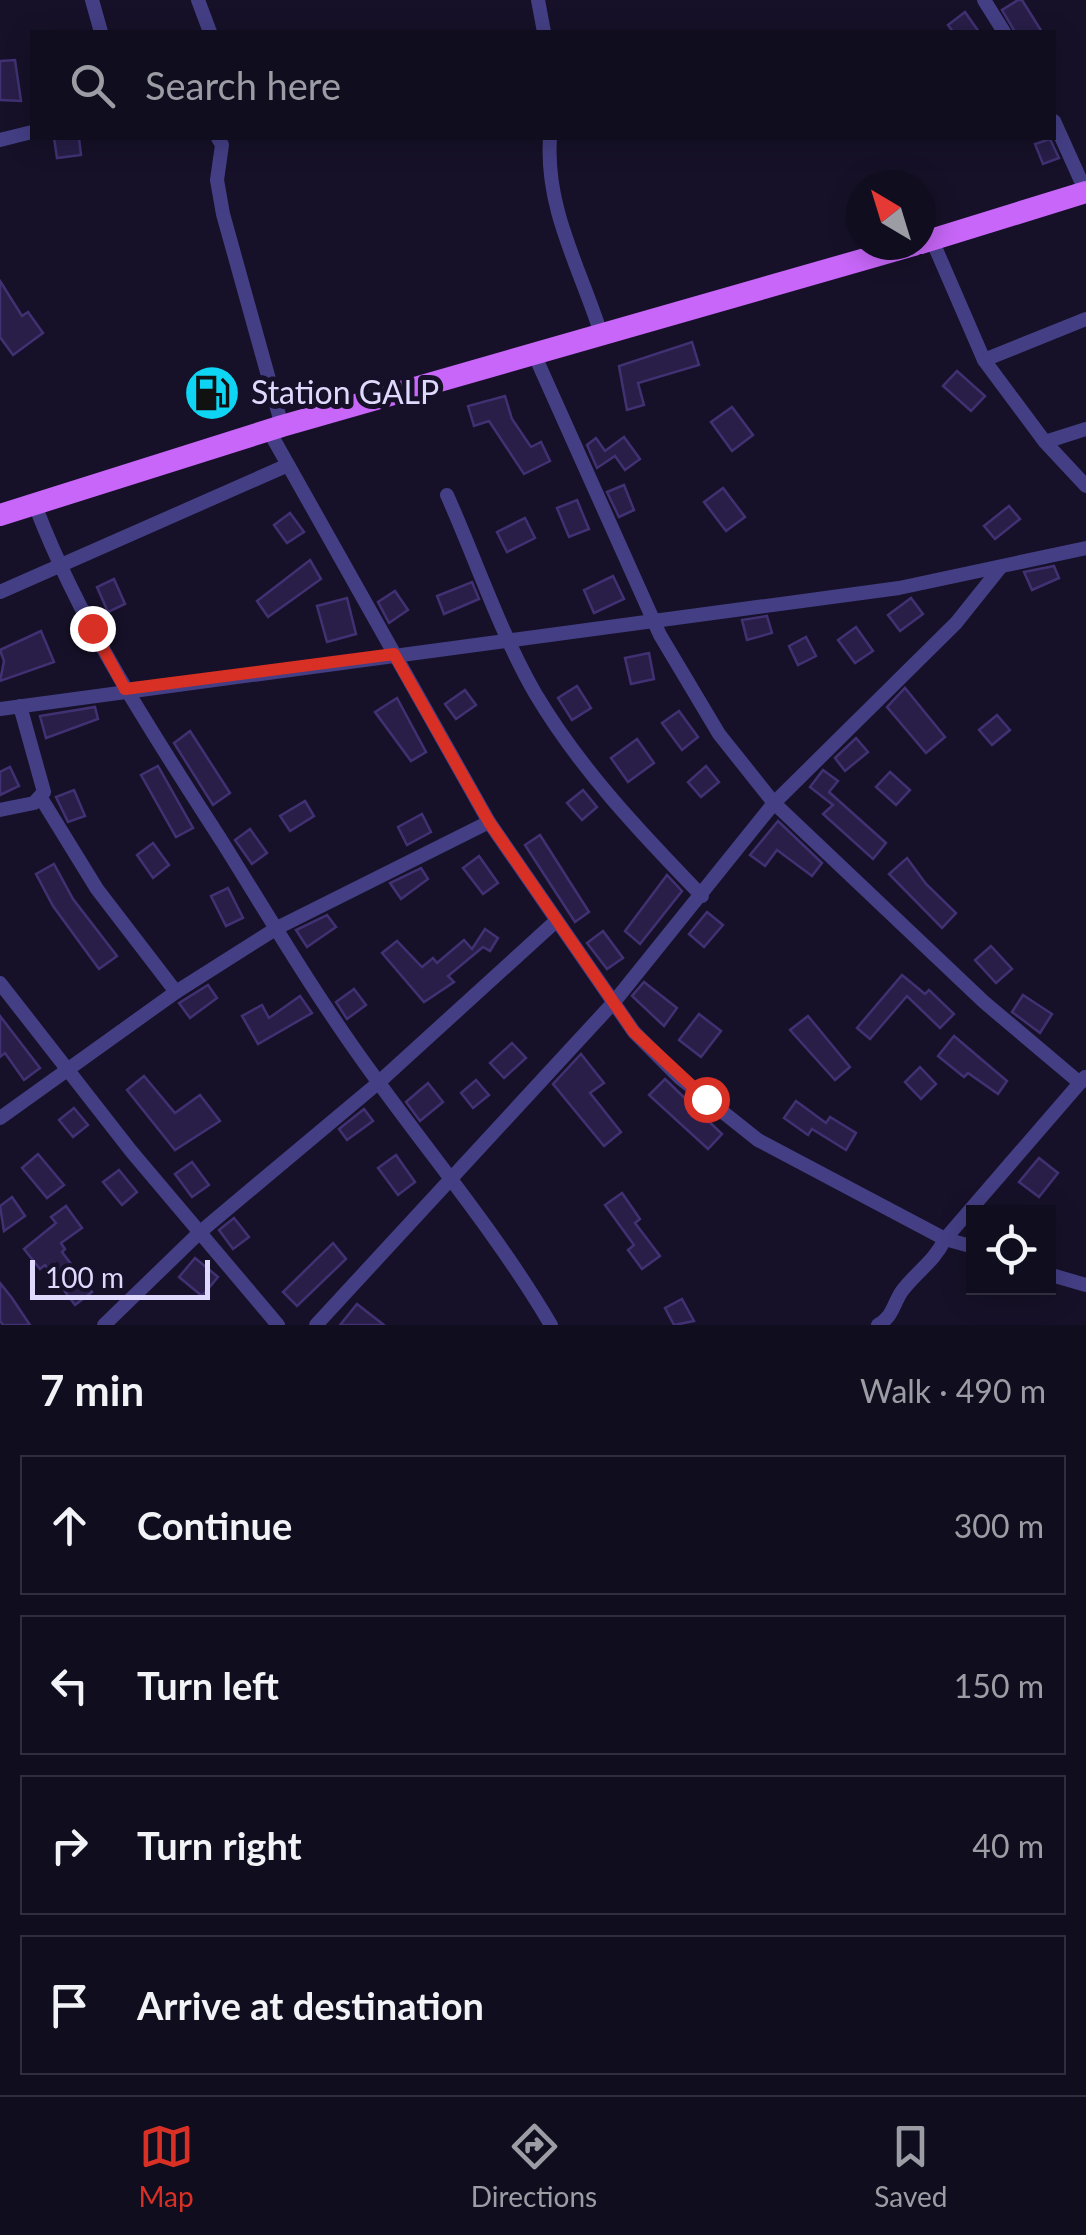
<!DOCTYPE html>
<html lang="en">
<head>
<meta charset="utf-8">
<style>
	:root { --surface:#100d1e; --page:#1e1b2b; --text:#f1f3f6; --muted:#9c9ca4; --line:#302d3c; --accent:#d93025 }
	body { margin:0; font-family:Lato,sans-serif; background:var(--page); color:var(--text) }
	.controls { position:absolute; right:30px; bottom:30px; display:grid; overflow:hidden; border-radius:0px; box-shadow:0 5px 25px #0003 }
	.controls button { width:90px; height:90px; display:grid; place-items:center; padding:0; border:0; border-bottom:2px solid var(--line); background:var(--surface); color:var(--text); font:50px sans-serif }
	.compass { position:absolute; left:846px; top:170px; width:90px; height:90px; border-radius:50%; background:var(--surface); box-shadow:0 5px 25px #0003; rotate:322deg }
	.scale { position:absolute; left:30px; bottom:25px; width:180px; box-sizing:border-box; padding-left:10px; border:5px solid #dfdafd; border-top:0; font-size:28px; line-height:35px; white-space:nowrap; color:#dfdafd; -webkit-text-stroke:8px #161128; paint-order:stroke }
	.stop { position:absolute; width:30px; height:30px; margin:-22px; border:8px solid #d93025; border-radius:50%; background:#fff }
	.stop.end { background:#d93025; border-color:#fff; box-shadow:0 2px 10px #0008 }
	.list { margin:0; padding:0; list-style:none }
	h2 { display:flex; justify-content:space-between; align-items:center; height:130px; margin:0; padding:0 40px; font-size:42px }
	h2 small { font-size:32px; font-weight:400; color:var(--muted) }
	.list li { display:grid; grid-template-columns:65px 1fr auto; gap:30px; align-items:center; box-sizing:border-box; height:140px; margin:0 20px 20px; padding:0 20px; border:2px solid var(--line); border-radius:0px }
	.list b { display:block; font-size:38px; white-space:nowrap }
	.list em { font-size:32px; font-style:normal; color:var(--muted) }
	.icon { flex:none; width:55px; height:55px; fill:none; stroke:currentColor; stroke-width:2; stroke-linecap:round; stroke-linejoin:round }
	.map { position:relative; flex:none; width:1086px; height:1325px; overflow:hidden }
	.search { position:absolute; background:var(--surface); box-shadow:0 5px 25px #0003; left:30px; right:30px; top:30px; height:110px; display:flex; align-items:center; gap:25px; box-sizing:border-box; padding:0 35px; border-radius:0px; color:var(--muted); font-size:38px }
	.sheet { height:770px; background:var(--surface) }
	nav { display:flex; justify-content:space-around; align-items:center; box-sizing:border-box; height:140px; border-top:2px solid var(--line); background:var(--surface); font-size:28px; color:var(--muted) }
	nav a { display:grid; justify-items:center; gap:5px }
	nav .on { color:var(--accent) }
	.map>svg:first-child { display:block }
</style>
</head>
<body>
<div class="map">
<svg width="1086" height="1325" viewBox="0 0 1086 1325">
	<rect width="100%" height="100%" fill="#161128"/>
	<g fill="#281e48" stroke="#413173" stroke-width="2.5">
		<path d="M1018,0h4l20,32h-27l-13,-22z"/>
		<path d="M965,12l14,20h-26l-5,-7z"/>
		<path d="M15,60l6,41 -21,-1v-39z"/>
		<path d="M54,138h25l2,17 -24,3z"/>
		<path d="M1050,139l9,19 -16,6 -8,-20z"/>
		<path d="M0,281l22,35 6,-4 15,21 -30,22 -13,-18z"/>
		<path d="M692,342l7,23 -61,18 6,22 -17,5 -8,-44z"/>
		<path d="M957,371l28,25 -14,15 -28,-25z"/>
		<path d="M505,396l7,23 19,28 10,-5 9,19 -26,13 -35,-53 -15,5 -6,-20z"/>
		<path d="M732,407l21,28 -21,16 -21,-29z"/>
		<path d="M624,437l16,22 -15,11 -10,-14 -18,12 -10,-23 9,-7 9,13z"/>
		<path d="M624,485l10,25 -15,7 -12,-25z"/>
		<path d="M723,488l22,29 -19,14 -22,-29z"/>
		<path d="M577,500l12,29 -20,8 -12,-29z"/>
		<path d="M1009,506l11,13 -25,20 -11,-13z"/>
		<path d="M290,513l14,19 -17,11 -13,-18z"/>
		<path d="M525,518l10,20 -28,14 -10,-20z"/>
		<path d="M310,560l11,19 -53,38 -11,-16z"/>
		<path d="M1054,566l5,12 -27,12 -8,-18z"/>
		<path d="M613,576l11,23 -30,14 -10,-23z"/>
		<path d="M114,579l11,25 -17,8 -11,-25z"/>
		<path d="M472,582l7,17 -35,15 -7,-18z"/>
		<path d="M395,591l13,19 -19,13 -11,-21z"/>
		<path d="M347,598l9,36 -29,8 -10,-36z"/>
		<path d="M911,598l12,16 -23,17 -12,-16z"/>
		<path d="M767,616l5,17 -25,7 -5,-20z"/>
		<path d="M856,627l17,24 -18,12 -17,-23z"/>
		<path d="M41,631l13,31 -54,19 4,-20 -4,-11z"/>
		<path d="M806,637l10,19 -18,9 -9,-19z"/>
		<path d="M649,653l5,26 -23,5 -6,-26z"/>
		<path d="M577,686l14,22 -19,12 -14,-22z"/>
		<path d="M905,688l40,49 -19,16 -39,-46z"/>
		<path d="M465,690l11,15 -20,14 -11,-15z"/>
		<path d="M397,698l29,54 -15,9 -36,-49z"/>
		<path d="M95,707l3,12 -52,19 -6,-22z"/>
		<path d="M679,711l19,26 -16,13 -20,-27z"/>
		<path d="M997,715l13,15 -18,15 -13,-15z"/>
		<path d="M190,731l40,62 -17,12 -39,-62z"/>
		<path d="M856,738l12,14 -23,19 -10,-13z"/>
		<path d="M637,739l17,24 -26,19 -17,-24z"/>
		<path d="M158,766l35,62 -17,9 -35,-62z"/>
		<path d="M706,766l13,16 -18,15 -13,-15z"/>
		<path d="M10,767l9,19 -19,9v-23z"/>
		<path d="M823,770l15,11 -9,11 57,51 -13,16 -50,-45 10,-9 -23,-18z"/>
		<path d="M890,772l20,18 -14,15 -20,-18z"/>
		<path d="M74,790l11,26 -17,6 -12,-25z"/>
		<path d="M583,790l14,17 -15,13 -15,-17z"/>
		<path d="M305,801l9,15 -24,15 -10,-15z"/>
		<path d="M422,814l9,18 -24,13 -9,-18z"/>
		<path d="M778,821l44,42 -10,13 -35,-26 -12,16 -15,-11z"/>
		<path d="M250,829l17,24 -15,11 -17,-24z"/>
		<path d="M540,835l49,77 -14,10 -50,-77z"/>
		<path d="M153,843l16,22 -16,13 -16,-23z"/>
		<path d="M479,856l19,27 -15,11 -20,-26z"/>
		<path d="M907,858l19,26 30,29 -14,15 -53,-54z"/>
		<path d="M54,864l19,35 44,57 -18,13 -46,-63 -17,-32z"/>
		<path d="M421,868l7,11 -27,20 -11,-16z"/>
		<path d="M667,875l15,16 -42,53 -15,-13z"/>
		<path d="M228,888l15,30 -17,8 -15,-30z"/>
		<path d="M707,912l16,13 -19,22 -15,-13z"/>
		<path d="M327,915l9,12 -29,20 -11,-17z"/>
		<path d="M485,929l13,9 -8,13 -7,-4 -35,29 6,6 -30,20 -42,-49 15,-12 25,26 11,-9 4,5 27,-23 8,9z"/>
		<path d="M603,931l20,27 -16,11 -20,-26z"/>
		<path d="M991,946l21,23 -16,14 -21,-23z"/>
		<path d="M902,975l23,19 4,-4 25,24 -14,14 -33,-32 -37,43 -13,-11z"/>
		<path d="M644,982l33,26 -13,18 -32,-30z"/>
		<path d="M208,985l9,13 -27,20 -11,-15z"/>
		<path d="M354,989l12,16 -19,14 -11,-17z"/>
		<path d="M1023,995l29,19 -12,19 -28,-21z"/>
		<path d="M300,996l12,17 -54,31 -16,-28 20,-11 7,13z"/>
		<path d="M699,1014l22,17 -20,26 -22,-17z"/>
		<path d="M0,1016l40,52 -16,12 -19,-27 -5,4z"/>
		<path d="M808,1016l42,51 -15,13 -45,-50z"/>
		<path d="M954,1036l53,45 -9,13 -30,-21 -4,4 -26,-21z"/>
		<path d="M512,1043l14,15 -22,20 -14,-15z"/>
		<path d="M581,1054l23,29 -14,10 31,39 -17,14 -51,-62z"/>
		<path d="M920,1067l16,17 -15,15 -16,-17z"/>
		<path d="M144,1076l31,37 25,-18 20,26 -45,29 -48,-60z"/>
		<path d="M665,1079l57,55 -14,15 -59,-54z"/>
		<path d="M476,1080l13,15 -16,13 -12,-15z"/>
		<path d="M428,1083l15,19 -23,19 -14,-19z"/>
		<path d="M796,1101l30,22 4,-6 26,16 -10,17 -34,-21 -4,6 -24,-17z"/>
		<path d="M74,1108l14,17 -15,12 -14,-17z"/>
		<path d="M364,1109l9,12 -26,19 -8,-11z"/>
		<path d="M38,1154l26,31 -17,13 -25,-30z"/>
		<path d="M396,1155l19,27 -17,13 -20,-27z"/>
		<path d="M1039,1158l19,15 -19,24 -20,-15z"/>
		<path d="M192,1162l17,23 -17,12 -17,-23z"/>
		<path d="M119,1170l18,22 -15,13 -19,-23z"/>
		<path d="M622,1193l18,26 -5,4 25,33 -18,13 -14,-19 6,-5 -29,-40z"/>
		<path d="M12,1197l13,19 -21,15 -4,-25z"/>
		<path d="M66,1206l16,22 -21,15 4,6 -3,3 30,40 -17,13 -30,-40 -5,4 -16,-20 32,-26 -5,-6z"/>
		<path d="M234,1218l15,19 -16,12 -14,-19z"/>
		<path d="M333,1243l13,16 -49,47 -14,-14z"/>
		<path d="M195,1258l23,19 -16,19 -23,-19z"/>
		<path d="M0,1283l12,15 18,27h-27l-3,-4z"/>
		<path d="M682,1299l12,22 -20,4 -9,-17z"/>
		<path d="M357,1304l27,21h-44z"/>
	</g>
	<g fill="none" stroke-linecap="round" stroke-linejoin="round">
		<g stroke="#443f85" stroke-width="14">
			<path d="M92,0l9,32"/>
			<path d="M198,0l12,32"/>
			<path d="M538,0l6,32"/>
			<path d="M984,0l20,32"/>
			<path d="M1054,121l32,71"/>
			<path d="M218,138l4,7 -5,35 6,34 59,212"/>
			<path d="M550,138c-5,72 31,131 52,199"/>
			<path d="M0,140l32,-8"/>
			<path d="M932,240l52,120 61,82 41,44"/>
			<path d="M535,356l125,279 59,99 55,69 210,199 96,81"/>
			<path d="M984,360l102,-41"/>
			<path d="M269,431l220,391 145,210 46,46 78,62 187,99 29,8"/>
			<path d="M1045,442l41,-13"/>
			<path d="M447,495c29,65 53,137 88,198 45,76 106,140 167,203"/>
			<path d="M35,505c46,121 118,229 188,338 48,77 94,155 148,229 61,85 127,163 180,253"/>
			<path d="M0,592l288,-127"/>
			<path d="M0,709l899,-121 187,-40"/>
			<path d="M41,798l56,91 79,103"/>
			<path d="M0,810l34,-7 10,-11 -24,-86"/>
			<path d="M0,983l131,168 147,174"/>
			<path d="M0,1118l176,-126 101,-64 212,-106"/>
			<path d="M1048,1274l38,11"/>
			<path d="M104,1325l95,-92 179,-150 178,-162"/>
			<path d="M316,1325l298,-323 160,-199 182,-180 44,-55"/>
			<path d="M878,1325c15,-8 15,-21 24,-34 15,-20 32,-29 43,-52l140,-162"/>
		</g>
		<g stroke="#c766f8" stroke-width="22">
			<path d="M921,243l165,-51"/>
			<path d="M0,515l282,-89 632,-181"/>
		</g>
	</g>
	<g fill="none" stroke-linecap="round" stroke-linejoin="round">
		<path stroke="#d93025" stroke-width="12" d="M92,628l33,61 269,-35 95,168 145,210 72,67"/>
	</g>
	<defs>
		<g id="fuel-disc" transform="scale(2.875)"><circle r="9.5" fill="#0fd5f4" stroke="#161128"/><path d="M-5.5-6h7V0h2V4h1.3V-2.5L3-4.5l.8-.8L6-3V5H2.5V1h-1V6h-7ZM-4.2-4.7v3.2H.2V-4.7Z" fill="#111"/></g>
	</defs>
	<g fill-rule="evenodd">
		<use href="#fuel-disc" x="212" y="393"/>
	</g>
	<g text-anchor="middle" stroke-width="10" stroke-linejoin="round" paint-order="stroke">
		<g font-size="32" fill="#dfdafd" stroke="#161128" text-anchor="start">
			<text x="251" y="404">Station GALP</text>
		</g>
	</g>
</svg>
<div class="controls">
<button><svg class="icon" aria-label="locate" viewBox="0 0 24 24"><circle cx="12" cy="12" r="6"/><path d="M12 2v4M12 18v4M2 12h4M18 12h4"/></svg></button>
</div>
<svg class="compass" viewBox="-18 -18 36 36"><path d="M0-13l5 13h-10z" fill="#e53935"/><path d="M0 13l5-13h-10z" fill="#9c9ca4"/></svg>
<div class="scale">100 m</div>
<div class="stop" style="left:706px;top:1099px"></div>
<div class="stop end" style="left:92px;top:628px"></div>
<div class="search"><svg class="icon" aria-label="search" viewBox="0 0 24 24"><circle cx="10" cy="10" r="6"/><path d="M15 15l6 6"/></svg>Search here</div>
</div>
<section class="sheet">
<h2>7 min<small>Walk · 490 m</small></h2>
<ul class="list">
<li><svg class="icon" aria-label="ahead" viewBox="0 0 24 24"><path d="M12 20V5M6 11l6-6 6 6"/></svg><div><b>Continue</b></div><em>300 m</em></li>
<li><svg class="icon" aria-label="left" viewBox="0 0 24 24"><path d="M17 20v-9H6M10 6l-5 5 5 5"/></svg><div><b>Turn left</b></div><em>150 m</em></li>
<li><svg class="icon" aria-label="right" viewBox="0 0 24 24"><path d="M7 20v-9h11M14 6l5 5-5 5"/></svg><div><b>Turn right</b></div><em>40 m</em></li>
<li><svg class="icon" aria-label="arrive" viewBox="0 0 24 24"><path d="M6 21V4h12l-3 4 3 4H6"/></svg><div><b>Arrive at destination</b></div></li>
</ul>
</section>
<nav>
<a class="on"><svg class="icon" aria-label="map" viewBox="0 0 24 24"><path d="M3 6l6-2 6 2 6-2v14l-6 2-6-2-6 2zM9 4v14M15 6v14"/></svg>Map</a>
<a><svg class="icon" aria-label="directions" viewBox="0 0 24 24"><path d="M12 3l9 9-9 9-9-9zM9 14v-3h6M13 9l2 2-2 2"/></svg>Directions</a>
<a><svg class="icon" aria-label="saved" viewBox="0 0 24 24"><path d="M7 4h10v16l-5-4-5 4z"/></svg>Saved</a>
</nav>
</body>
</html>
